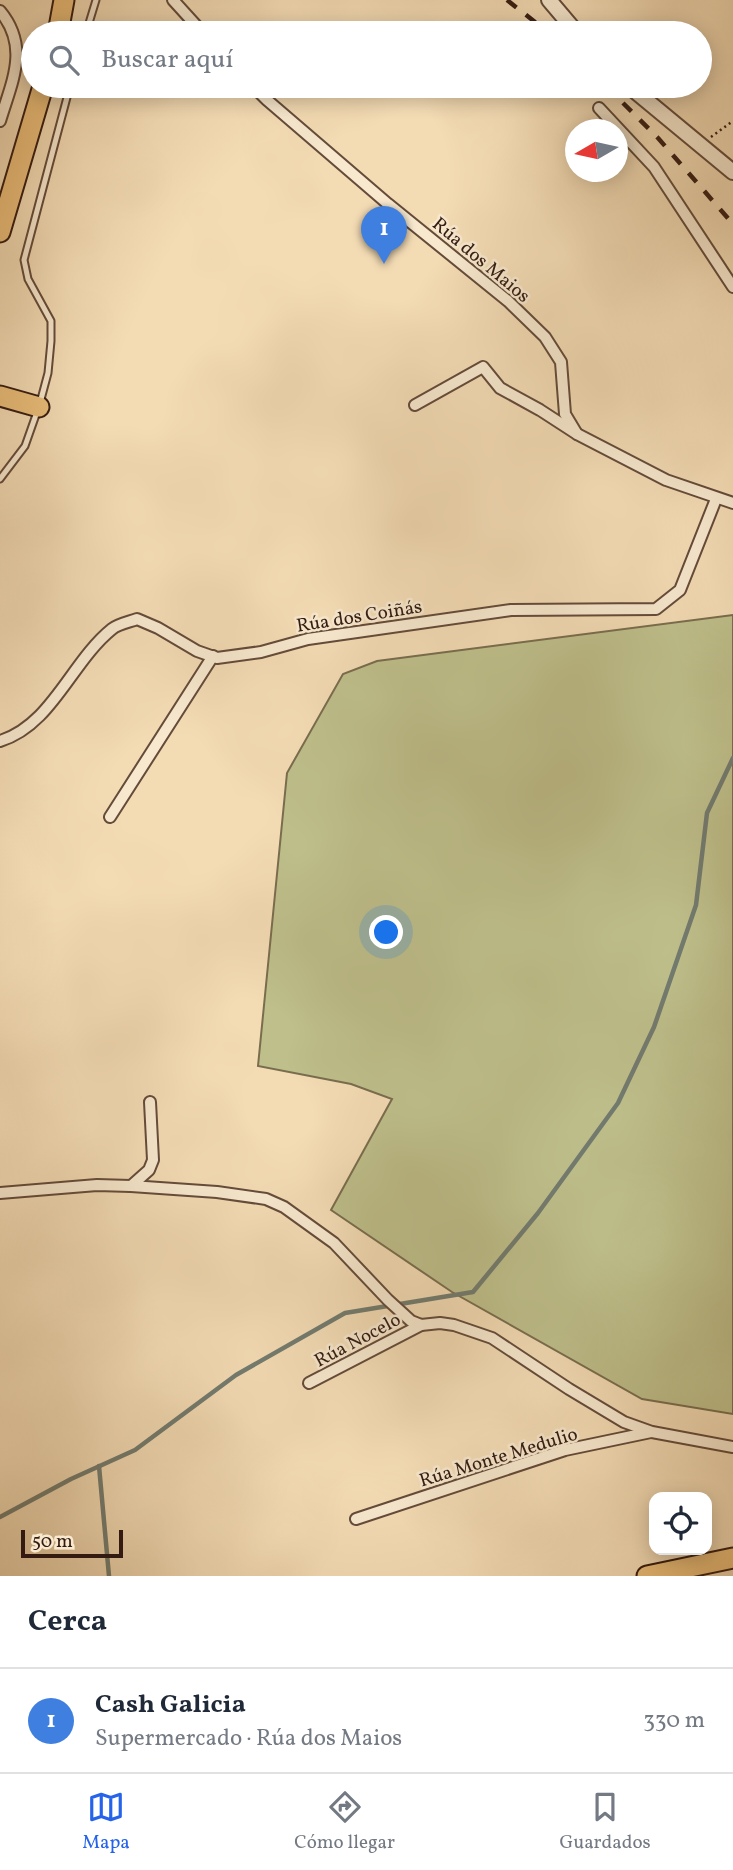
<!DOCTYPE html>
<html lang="es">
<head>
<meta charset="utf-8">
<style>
	:root { --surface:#fff; --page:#f2f2f3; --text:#1f2937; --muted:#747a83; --line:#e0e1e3; --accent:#2563eb }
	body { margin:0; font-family:Vollkorn,serif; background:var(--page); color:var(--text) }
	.controls { position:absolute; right:21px; bottom:21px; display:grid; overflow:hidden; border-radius:14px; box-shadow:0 4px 18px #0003 }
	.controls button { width:63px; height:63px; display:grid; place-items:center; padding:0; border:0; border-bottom:2px solid var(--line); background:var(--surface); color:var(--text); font:35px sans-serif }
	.compass { position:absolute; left:565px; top:119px; width:63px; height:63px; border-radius:50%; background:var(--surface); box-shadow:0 4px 18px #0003; rotate:261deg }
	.scale { position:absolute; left:21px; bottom:18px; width:102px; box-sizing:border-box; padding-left:7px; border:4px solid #341b12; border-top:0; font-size:19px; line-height:24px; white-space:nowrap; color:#341b12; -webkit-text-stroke:5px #f7e8ce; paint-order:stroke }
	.you { position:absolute; left:387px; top:933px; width:24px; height:24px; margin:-18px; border:5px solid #fff; border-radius:50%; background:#1a73e8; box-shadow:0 0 0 10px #1a73e833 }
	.badge { display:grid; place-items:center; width:46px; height:46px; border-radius:50%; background:var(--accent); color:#fff; font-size:23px; font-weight:700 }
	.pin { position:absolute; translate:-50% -58px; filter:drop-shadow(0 2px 4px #0008) }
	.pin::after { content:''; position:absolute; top:37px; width:24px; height:21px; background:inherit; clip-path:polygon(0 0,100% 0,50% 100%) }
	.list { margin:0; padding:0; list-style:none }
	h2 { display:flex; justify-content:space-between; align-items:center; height:91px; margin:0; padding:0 28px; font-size:30px }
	h2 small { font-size:23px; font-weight:400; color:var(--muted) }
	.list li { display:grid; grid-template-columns:46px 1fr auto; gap:21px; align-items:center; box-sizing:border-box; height:105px; padding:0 28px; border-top:2px solid var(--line) }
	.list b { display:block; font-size:26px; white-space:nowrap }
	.list p { margin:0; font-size:23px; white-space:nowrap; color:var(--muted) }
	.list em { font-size:23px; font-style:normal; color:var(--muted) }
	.icon { flex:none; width:38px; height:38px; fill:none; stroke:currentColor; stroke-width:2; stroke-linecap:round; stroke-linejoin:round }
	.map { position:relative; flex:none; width:733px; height:1576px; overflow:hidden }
	.search { position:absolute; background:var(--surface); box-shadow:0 4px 18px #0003; left:21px; right:21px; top:21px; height:77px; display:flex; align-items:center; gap:18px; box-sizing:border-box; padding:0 24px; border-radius:38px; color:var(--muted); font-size:26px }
	.sheet { height:196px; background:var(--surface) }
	nav { display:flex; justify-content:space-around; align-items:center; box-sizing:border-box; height:98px; border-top:2px solid var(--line); background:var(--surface); font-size:19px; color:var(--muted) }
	nav a { display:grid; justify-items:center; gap:4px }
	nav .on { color:var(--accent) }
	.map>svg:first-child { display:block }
</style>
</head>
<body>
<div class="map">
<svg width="733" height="1576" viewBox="0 0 733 1576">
	<rect width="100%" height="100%" fill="#f3dbb4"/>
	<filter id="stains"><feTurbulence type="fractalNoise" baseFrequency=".00286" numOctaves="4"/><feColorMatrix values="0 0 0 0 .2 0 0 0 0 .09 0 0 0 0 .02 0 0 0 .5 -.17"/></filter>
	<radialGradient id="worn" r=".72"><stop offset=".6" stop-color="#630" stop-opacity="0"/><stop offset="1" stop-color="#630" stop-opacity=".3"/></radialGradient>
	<path fill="#bebf8b" stroke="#796d4e" stroke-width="2" d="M733,615v799l-91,-15 -190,-107 -121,-82 61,-111 -41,-15 -93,-18 29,-293 56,-99 34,-13z"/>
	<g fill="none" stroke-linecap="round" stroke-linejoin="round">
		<g stroke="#727b6f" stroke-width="4.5">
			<path d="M99,1466l10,110"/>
			<path d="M0,1517l71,-38 64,-29 101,-75 109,-62 128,-21 65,-79 80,-110 36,-76 42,-122 11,-92 26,-55"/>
		</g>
		<g stroke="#644b3a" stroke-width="9">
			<g id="service">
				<path d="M86,33l10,-33"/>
				<path d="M40,403l8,-30 3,-32v-20l-23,-42 -4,-19 46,-174"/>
				<path d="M0,479l25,-33 12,-34"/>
			</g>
		</g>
		<g stroke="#644b3a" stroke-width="14">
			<g id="minor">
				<path d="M173,0l30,33"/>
				<path d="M0,11c30,36 12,70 0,110"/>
				<path d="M253,86l14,14 121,104 120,97 37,36 16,25 4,52 12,20"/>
				<path d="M599,108l55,59 79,120"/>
				<path d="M415,405l68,-38 17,21 40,22 37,24 89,46 67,23"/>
				<path d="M0,741c52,-16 71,-79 112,-112 6,-5 17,-7 25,-10l21,9 39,23 20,7 44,-6 47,-13 203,-29 145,-1 24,-19 36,-91"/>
				<path d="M110,817l103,-161"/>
				<path d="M131,1186l18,-16 4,-10 -3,-58"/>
				<path d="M0,1193l97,-8 34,1 86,6 49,7 18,8 50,36 54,57 23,21 10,4 19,-2 14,2 38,13 77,51 55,33 28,10 81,15"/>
				<path d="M309,1383l112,-58"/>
				<path d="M356,1519l209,-69 86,-18"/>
			</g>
		</g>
		<g stroke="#644b3a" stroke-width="18">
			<g id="tertiary">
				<path d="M549,0l28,33"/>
				<path d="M629,86l104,86"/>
			</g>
		</g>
		<g stroke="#341b12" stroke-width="23">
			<g id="trunk">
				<path d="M58,33l6,-33"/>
				<path d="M0,232l43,-146"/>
				<path d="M0,396l39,11"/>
				<path d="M647,1576l86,-18"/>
			</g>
		</g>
		<path stroke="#341b12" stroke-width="2.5" stroke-dasharray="2 3.5" stroke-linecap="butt" d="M711,137l22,-16"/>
		<use href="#service" stroke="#f7e8ce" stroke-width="5"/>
		<use href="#minor" stroke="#f7e8ce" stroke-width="10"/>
		<use href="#tertiary" stroke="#f7e8ce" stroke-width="14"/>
		<use href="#trunk" stroke="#eabe7a" stroke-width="19"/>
		<g stroke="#341b12" stroke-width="4.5" stroke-dasharray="12 12" stroke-linecap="butt">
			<path d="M507,0l42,33"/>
			<path d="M606,86l52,52 75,86"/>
		</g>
	</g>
	<g text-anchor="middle" stroke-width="5" stroke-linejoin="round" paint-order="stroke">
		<g font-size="19" fill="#341b12" stroke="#f7e8ce">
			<text transform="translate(482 259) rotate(40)" y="7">Rúa dos Maios</text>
			<text transform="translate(359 615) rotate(-9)" y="7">Rúa dos Coiñás</text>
			<text transform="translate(357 1339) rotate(-28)" y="7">Rúa Nocelo</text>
			<text transform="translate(498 1456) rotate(-17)" y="7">Rúa Monte Medulio</text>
		</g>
	</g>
	<rect width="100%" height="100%" filter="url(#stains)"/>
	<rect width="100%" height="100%" fill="url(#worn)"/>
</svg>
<div class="controls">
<button><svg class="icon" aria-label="locate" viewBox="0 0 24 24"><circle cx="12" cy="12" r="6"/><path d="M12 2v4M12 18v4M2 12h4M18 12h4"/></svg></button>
</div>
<svg class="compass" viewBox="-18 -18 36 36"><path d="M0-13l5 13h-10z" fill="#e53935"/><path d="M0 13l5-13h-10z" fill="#747a83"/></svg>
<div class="scale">50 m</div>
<div class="you"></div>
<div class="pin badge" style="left:384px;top:264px;background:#3f7fe0">1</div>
<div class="search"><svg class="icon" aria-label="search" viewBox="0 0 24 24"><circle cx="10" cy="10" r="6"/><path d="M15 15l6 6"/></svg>Buscar aquí</div>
</div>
<section class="sheet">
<h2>Cerca<small></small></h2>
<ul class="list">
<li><span class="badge" style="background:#3f7fe0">1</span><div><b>Cash Galicia</b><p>Supermercado · Rúa dos Maios</p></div><em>330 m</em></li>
</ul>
</section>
<nav>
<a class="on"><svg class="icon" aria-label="map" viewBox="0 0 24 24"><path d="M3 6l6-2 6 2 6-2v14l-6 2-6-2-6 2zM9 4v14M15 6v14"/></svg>Mapa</a>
<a><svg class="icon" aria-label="directions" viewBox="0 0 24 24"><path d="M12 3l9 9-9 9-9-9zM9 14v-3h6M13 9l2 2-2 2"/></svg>Cómo llegar</a>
<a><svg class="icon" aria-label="saved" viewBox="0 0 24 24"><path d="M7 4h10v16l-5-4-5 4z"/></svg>Guardados</a>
</nav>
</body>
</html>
